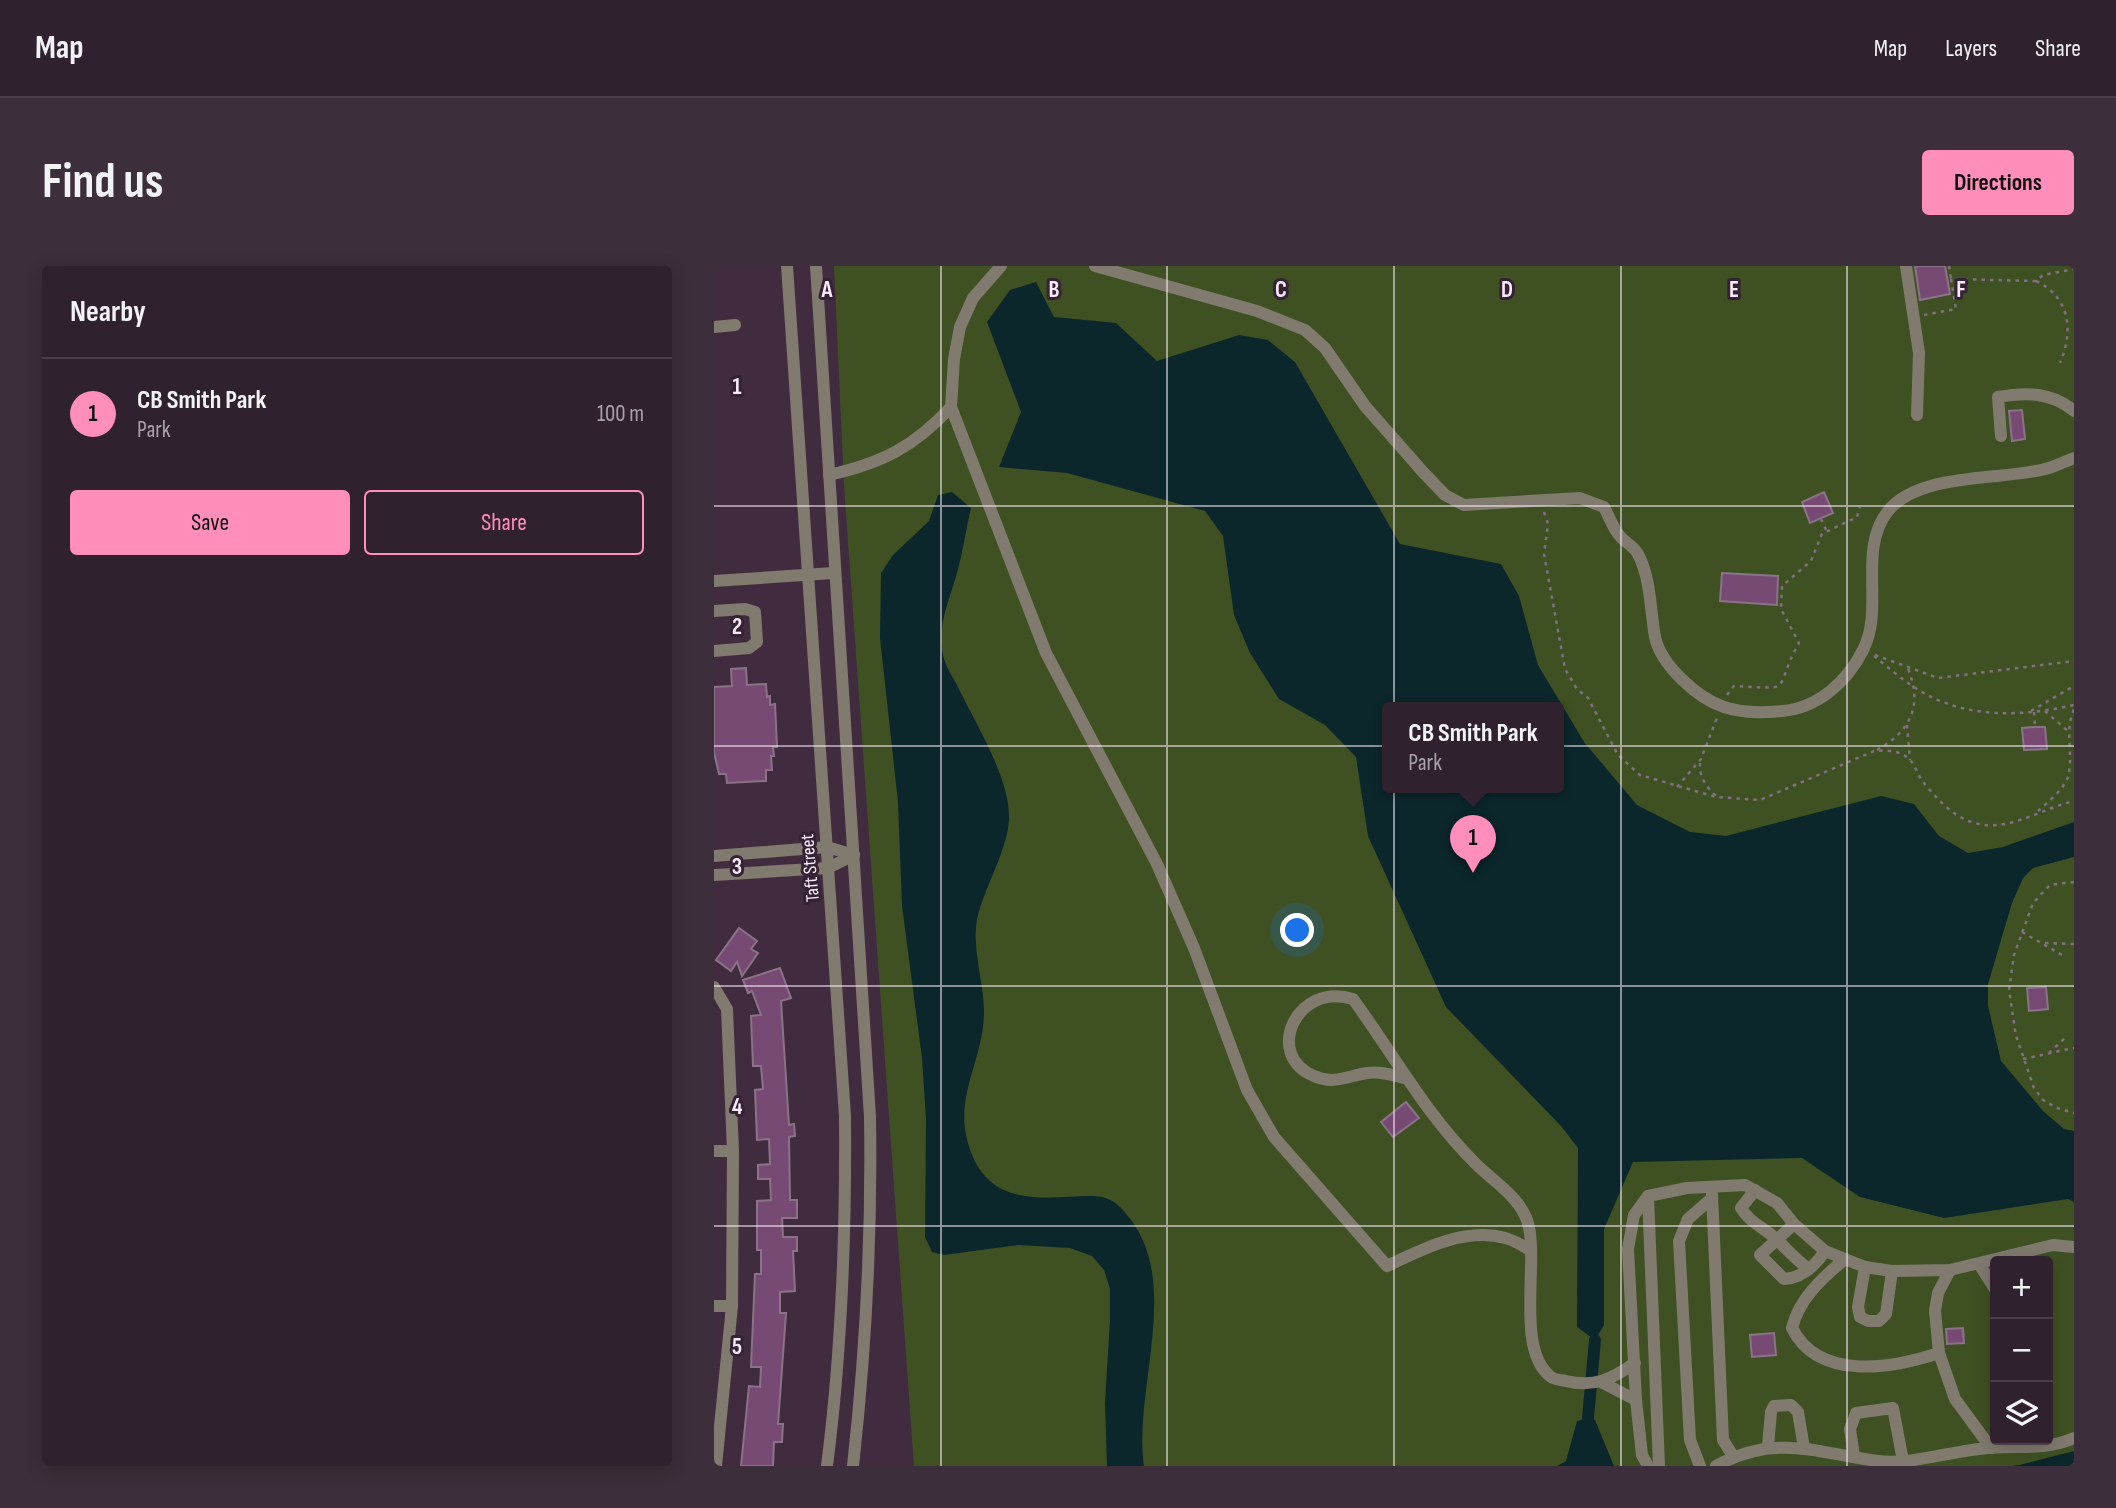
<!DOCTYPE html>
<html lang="en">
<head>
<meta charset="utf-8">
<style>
	:root { --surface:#30212e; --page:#3c2e3a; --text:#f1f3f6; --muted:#a8a3aa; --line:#4b3e4a; --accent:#ff8eba }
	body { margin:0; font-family:"Sofia Sans Condensed",sans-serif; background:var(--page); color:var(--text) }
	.controls { position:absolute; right:21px; bottom:21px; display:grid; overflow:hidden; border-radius:7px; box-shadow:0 4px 18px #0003 }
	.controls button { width:63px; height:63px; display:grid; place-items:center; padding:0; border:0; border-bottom:2px solid var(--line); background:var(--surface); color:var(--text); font:35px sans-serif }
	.you { position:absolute; left:584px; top:665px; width:24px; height:24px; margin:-18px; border:5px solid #fff; border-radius:50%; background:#1a73e8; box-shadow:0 0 0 10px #1a73e833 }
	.badge { display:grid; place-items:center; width:46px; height:46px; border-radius:50%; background:var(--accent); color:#111; font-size:23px; font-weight:700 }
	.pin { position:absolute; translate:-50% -58px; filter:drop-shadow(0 2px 4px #0008) }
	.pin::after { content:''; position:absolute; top:37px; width:24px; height:21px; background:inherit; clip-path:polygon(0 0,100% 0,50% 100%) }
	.popup { position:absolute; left:668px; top:436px; width:182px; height:91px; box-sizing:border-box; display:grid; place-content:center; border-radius:7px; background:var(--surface); filter:drop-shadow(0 2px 5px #0005); font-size:23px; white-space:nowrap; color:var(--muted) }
	.popup b { font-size:26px; color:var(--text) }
	.popup::after { content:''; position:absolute; left:50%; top:100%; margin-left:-14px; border:14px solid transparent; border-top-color:var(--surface) }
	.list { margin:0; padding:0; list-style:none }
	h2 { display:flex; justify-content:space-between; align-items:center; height:91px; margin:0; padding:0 28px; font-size:30px }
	h2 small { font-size:23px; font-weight:400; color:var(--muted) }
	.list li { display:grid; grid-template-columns:46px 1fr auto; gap:21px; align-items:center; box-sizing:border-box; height:112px; padding:0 28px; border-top:2px solid var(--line) }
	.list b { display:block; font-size:26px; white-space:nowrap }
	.list p { margin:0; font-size:23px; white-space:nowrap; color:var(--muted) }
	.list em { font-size:23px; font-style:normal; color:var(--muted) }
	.actions { display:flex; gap:14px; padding:21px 28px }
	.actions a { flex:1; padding:16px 0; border:2px solid var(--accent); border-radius:7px; text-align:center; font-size:24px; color:var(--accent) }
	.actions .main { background:var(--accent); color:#111 }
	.icon { flex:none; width:38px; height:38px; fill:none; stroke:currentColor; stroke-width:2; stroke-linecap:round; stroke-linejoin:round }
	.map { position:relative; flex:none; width:1360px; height:1200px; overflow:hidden; border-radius:7px }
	header { display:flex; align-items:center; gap:42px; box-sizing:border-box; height:98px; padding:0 35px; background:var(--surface); border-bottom:2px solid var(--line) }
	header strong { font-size:33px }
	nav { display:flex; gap:38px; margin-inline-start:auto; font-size:24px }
	.intro { display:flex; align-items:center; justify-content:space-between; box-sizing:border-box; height:168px; padding:0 42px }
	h1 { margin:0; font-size:49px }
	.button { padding:18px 32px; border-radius:7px; background:var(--accent); color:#111; font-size:24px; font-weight:700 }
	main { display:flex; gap:42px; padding:0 42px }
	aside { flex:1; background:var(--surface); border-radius:7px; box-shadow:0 4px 18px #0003 }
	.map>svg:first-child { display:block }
</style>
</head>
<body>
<header>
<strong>Map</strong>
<nav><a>Map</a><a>Layers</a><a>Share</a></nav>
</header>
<div class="intro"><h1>Find us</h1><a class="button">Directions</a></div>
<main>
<aside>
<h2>Nearby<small></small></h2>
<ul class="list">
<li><span class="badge">1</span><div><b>CB Smith Park</b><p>Park</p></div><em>100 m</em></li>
</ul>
<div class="actions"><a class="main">Save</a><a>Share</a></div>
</aside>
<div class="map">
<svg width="1360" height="1200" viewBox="0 0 1360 1200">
	<rect width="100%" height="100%" fill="#402c3e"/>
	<path fill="#3f5123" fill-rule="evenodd" d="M120,0h1240v1200h-1160l-70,-981zM673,441h172v80h-172zM1281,995h53v179h-53z"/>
	<g fill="#0b272c" fill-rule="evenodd">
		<path d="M322,16l18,35 62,6 41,38 82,-26 29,5 27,22 105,182 101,20 18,32 19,69 46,77 53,63 53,27 36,4 155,-40 33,8 25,32 29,17 35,-6 71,-25v35l-41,11 -10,10 -11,25 -24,81v22l13,55 42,50 21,18 10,2v71l-6,-3 -124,19 -84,-21 -58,-39 -169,4 -29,67v96l-9,15 -18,-13 1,-179 -17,-22 -115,-119 -78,-171 -12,-79 -31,-32 -46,-26 -29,-46 -16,-38 -11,-79 -18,-25 -138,-38 -68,-6 22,-55 -34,-90 23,-32zM673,441h172v80h-172z"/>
		<path d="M238,226l19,16c-5,21 -8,44 -14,65 -8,28 -20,52 -14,82 2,10 9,21 14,30 18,38 53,92 52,134 -1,29 -23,66 -31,96 -8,32 7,68 6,100 -2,52 -35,87 -11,142 22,50 72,40 117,39 21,0 29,8 41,24 50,67 2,170 13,246h-37l-2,-63 5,-83v-31l-6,-19 -12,-14 -22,-8 -52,-3 -74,10 -12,-3 -7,-15 1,-118 -4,-61 -20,-152 -4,-104 -18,-164 1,-65 12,-18 36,-34 9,-26z"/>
		<path d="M874,1152l7,2 19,46h-57l9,-5 11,-40z"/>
		<path d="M1360,1185v15h-62l7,-1z"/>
	</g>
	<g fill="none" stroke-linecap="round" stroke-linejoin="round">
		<path stroke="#0b272c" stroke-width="12" d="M874,1152l7,-78"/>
	</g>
	<g fill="#774a73" stroke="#8a7387" stroke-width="2">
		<path d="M1201,0h30l5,28 -30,6z"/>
		<path d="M1308,144l3,29 -13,2 -3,-30z"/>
		<path d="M1110,226l9,21 -23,10 -8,-21z"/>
		<path d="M1008,307l56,3 -1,29 -57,-4z"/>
		<path d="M32,402l1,17 19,-1 1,13 3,-1v9l5,-1 2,43h-4l1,9h-3l1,14h-6v11l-39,2 -1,-9h-7l-5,-22v-65l18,-1 -1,-17z"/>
		<path d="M1321,461h10l2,22 -23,1 -2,-22z"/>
		<path d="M25,662l18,13 -6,8 7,4 -16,23 -5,-14 -6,9 -15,-11z"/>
		<path d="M66,702l11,30 -10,3 8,124 5,-1 1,12 -6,1 1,63h7v18h-15l1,19h14v14h-4l2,40 -15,1v21h6l-8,111h5l-1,18h-8l-1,24h-32l8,-80 11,1 1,-20h-10l4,-93h6v-24h-4v-49l14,-1 -1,-21h-12v-14l12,-1 -1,-25 -12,1 -2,-50 8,-1 -2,-23h-8l-2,-50 10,-1 -9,-24 -4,2 -5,-13z"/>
		<path d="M1332,721l2,22 -19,2 -2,-23z"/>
		<path d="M692,836l13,16 -26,19 -12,-15z"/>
		<path d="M1249,1062l1,15 -17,1 -1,-15z"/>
		<path d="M1060,1067l2,22 -24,2 -2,-22z"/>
	</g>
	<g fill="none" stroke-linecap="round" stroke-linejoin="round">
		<g stroke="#81707f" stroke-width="2.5" stroke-dasharray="3.5 5" stroke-linecap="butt">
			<path d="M1235,0l2,13"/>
			<path d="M1322,15c34,16 38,50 24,82"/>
			<path d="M1210,49l32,-6 -5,-30 85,2 7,-6 31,-6"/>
			<path d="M830,246l4,12 -4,30 21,115 12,20 11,9 30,57 22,20 76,22 44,3 114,-49c12,-1 27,-1 36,9 5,5 7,13 11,19 13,17 32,39 54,44 32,10 68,-15 99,-22"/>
			<path d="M1107,253l6,13"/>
			<path d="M1161,389l63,23 136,-17"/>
			<path d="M1160,390c14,11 28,24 43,33 47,30 104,28 157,16"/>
			<path d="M1013,429l7,-9c64,3 37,7 65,-43l-18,-34 1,-23 29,-25 11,-27 35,-17 3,-10"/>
			<path d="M1317,445l43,-25"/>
			<path d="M1331,445l23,20"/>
			<path d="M1320,446l1,15"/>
			<path d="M1193,459l3,35"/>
			<path d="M1163,484c34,-19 46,-45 31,-81"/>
			<path d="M986,497c-1,13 6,24 16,33"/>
			<path d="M963,521l24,-28 17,-44"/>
			<path d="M1324,545c10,-9 25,-21 30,-34 6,-22 -4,-46 6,-68"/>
			<path d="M1360,616l-24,3 -17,18 -19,52 -5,35 7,46 18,52 9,12 14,8 17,5"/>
			<path d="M1308,666l40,23"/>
			<path d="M1331,677l29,1"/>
			<path d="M1335,787l17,-16"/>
			<path d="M1309,793l51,-11"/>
		</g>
		<g stroke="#817b6f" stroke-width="12">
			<path d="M73,0l58,850c1,118 -3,233 -18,350"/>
			<path d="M102,0l54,851c2,119 -4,231 -17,349"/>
			<path d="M287,0l-28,32 -13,29 -6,32 -3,48 95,246 111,211 37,84 53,142 27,47 113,129c35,-17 78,-39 118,-28 9,2 18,8 25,12"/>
			<path d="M381,0l162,45 48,19 20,18 40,58 58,66 22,23 19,10 116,-7 24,9c5,9 9,21 15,28 5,7 15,11 19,19 13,25 12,55 17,83 6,28 42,61 69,70 18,6 39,6 58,4 36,-3 65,-29 81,-61 22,-42 -6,-100 25,-139 32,-40 118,-30 161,-43 9,-3 17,-7 25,-10"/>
			<path d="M1192,0l13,87 -2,62"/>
			<path d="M0,61l21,-2"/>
			<path d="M1287,170l-3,-39c27,-5 54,-5 76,14"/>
			<path d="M115,209c53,-12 85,-28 122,-68"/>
			<path d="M0,315l119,-8"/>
			<path d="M0,345l31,-2 10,3 2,30 -8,6 -35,3"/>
			<path d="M0,590l113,-9 27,8"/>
			<path d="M0,609l114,-7 26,-13"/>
			<path d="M0,721l13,22 6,142 -1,155 -16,160"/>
			<path d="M690,812c-12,-3 -24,-7 -37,-5 -19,3 -33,12 -53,3 -51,-21 -17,-95 39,-77 41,56 73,116 123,165 18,18 44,33 52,59 11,40 -13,127 23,154 4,3 11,3 15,4 28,7 46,-2 69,-18"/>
			<path d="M0,885h19"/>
			<path d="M1041,924l-14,18c9,15 22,19 34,30 12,11 21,22 34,31"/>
			<path d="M998,928l11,246 10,16"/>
			<path d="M934,930l11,270"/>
			<path d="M1080,958l-34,31 24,24c18,-1 31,-13 41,-28"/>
			<path d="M1130,994c-22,18 -45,39 -52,68 27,54 101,40 147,25"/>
			<path d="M1265,998l16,25"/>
			<path d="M1151,1001l-7,40 2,10 8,4h11l7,-7 6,-43"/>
			<path d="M1236,1004l-12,23 -3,18 4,42 16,46 36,49"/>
			<path d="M0,1040h18"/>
			<path d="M889,1117l33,17"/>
			<path d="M1054,1180l3,-34 3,-6 17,-1 7,7 6,36"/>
			<path d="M1140,1190l-4,-27 6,-16 37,-5 10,53"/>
			<path d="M934,1200l-6,-11 -6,-55 -8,-151 6,-34 14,-19 39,-8 58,-3 32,18 17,21 31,27 40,16 27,4 58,-1 103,-25 21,2"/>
			<path d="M986,1200l-10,-26 -11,-199 9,-22 23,-20"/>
			<path d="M1002,1200c60,-33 100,-13 162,-5 36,4 75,-11 112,-13 32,-3 54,3 84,-10"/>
		</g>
	</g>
	<path fill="none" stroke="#f9ecf8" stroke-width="2" stroke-opacity="0.55" d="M227,0v1200M453,0v1200M680,0v1200M907,0v1200M1133,0v1200M0,240h1360M0,480h1360M0,720h1360M0,960h1360"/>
	<g text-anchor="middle" stroke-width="6" stroke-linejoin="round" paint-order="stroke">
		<g font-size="19" fill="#f9ecf8" stroke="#352234">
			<text transform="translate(95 602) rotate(-95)" y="7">Taft Street</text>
		</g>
	</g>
	<g font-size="23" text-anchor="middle" font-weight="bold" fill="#f9ecf8" stroke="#352234" stroke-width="6" stroke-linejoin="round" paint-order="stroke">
		<text x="113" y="31">A</text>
		<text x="340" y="31">B</text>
		<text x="567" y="31">C</text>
		<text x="793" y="31">D</text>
		<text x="1020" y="31">E</text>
		<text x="1247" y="31">F</text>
		<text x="23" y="128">1</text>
		<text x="23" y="368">2</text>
		<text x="23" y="608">3</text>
		<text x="23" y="848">4</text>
		<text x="23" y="1088">5</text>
	</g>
</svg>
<div class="controls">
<button>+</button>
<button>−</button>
<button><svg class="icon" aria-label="layers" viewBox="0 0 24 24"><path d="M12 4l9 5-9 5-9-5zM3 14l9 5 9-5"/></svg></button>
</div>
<div class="you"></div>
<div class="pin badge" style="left:759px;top:607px">1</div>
<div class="popup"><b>CB Smith Park</b>Park</div>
</div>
</main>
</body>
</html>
